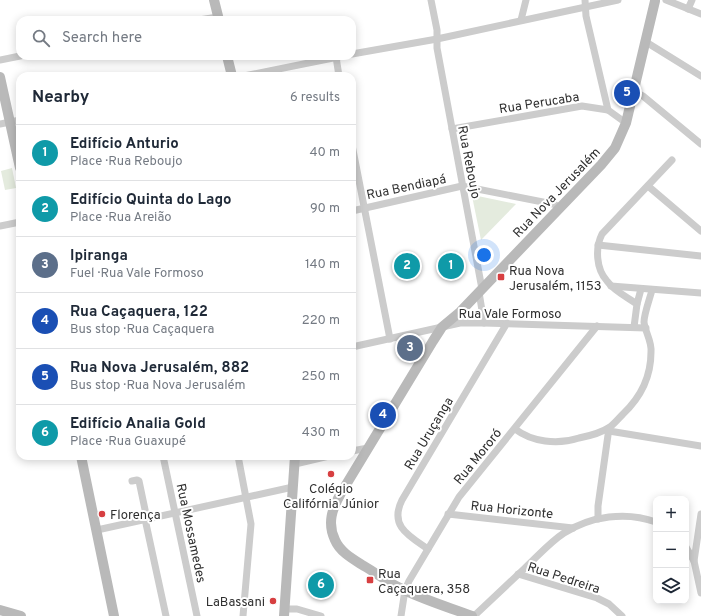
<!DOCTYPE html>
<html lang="en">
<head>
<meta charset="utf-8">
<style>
	:root { --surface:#fff; --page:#f2f2f3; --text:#1f2937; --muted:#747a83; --line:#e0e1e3; --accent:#d73f41 }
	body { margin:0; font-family:Overpass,sans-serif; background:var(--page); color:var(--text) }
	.controls { position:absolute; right:12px; bottom:12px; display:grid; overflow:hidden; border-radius:8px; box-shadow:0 2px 10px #0003 }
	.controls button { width:36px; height:36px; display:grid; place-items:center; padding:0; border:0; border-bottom:1px solid var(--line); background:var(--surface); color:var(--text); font:20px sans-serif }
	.you { position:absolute; left:484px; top:255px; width:14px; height:14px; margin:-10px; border:3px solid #fff; border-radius:50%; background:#1a73e8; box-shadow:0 0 0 6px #1a73e833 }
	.badge { display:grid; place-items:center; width:26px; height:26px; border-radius:50%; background:var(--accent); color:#fff; font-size:13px; font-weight:700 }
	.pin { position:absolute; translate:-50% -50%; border:2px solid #fff; box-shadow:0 1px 4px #0006 }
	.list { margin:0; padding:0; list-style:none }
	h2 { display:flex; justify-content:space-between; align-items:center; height:52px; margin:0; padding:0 16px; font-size:17px }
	h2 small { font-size:13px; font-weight:400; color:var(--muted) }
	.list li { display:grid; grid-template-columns:26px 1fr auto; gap:12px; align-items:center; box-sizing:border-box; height:56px; padding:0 16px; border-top:1px solid var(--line) }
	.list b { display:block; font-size:15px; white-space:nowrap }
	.list p { margin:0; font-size:13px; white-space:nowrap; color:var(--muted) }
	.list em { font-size:13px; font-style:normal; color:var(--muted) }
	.icon { flex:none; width:22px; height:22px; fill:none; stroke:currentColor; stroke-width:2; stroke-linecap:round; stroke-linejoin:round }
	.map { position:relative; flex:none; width:701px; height:616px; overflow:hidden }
	.search { position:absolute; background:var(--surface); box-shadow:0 2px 10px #0003; left:16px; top:16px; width:340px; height:44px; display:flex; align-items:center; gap:10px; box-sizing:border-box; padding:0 14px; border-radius:12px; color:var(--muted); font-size:15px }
	.panel { position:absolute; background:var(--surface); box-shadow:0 2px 10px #0003; left:16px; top:72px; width:340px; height:388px; border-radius:12px }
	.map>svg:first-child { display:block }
</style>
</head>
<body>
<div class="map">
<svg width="701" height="616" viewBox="0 0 701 616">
	<rect width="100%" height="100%" fill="#fff"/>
	<g fill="#e4ebde">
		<path d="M12,168l4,20 -11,2 -4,-19z"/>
		<path d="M473,195l43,9 -35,36 -9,-44z"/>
	</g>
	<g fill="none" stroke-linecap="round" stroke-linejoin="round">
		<g stroke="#ccc" stroke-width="7">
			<path d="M431,0l6,30v18l45,241"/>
			<path d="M585,0l1,16 22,94"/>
			<path d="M666,0l35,14"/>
			<path d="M688,9l4,-9"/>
			<path d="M199,20l19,-3"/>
			<path d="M521,20l5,-20"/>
			<path d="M646,42l55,34"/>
			<path d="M352,54l85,-15 181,-39"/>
			<path d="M336,57l3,19"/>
			<path d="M0,60l20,-4"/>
			<path d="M244,76l99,-20"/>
			<path d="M634,91l9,5 58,48"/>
			<path d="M0,124l20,-4"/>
			<path d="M452,129l130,-23 26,4 18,13"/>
			<path d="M352,145l38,194"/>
			<path d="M648,186l53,45"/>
			<path d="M352,211l110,-25 91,18 7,3"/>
			<path d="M0,226l20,-4"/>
			<path d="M598,245l103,11"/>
			<path d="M611,286l90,7"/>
			<path d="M479,292l5,31"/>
			<path d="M637,304l4,-15"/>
			<path d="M634,327l3,-23c-10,-7 -23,-13 -30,-23 -11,-12 -12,-33 -5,-47l70,-74"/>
			<path d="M352,347l108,-24h24l162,5"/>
			<path d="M515,429c17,13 42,16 64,9 10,-2 22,-5 31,-11 5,-4 9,-9 13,-13 18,-17 28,-37 28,-62 1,-11 -6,-20 -7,-30 0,-8 6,-24 8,-32"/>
			<path d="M609,431l92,15"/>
			<path d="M352,451l16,-3"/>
			<path d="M163,456l34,160"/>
			<path d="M238,456l13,68 -8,92"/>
			<path d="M295,464l34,-8"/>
			<path d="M132,481l5,-1 2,1 8,38"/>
			<path d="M448,514l125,14"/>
			<path d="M145,519l21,97"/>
			<path d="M598,519v-13l11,-78"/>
			<path d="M97,530l196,-43"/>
			<path d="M686,547l8,14 7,32"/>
			<path d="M428,549c-19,-13 -39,-23 -26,-49l105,-177"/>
			<path d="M694,561l7,-47"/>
			<path d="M518,574l79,24 12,6 13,12"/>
			<path d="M284,609h13l24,7"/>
			<path d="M401,616l4,-26 4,-9 50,-84 138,-171"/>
			<path d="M474,616c17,-16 34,-32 51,-48 13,-12 25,-26 39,-35 27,-17 62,-22 92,-11"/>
		</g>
		<g stroke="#b9b9b9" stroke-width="10">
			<path d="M214,0l5,20"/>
			<path d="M227,56l5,20"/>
			<path d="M0,77l20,91"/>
			<path d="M81,456l33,160"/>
			<path d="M0,610l21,6"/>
			<path d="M284,616l11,-160"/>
			<path d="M472,616c-24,-9 -51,-17 -74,-29 -12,-6 -22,-14 -34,-21 -11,-7 -24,-14 -29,-26 -8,-17 -3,-31 6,-47l92,-152 9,-14 18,-15 141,-147 14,-17 11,-25 29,-122"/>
		</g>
	</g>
	<g fill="#d73f41" stroke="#fff" stroke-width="1.5">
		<rect x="497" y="273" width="8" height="8" rx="2"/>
		<circle cx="331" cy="474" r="4"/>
		<circle cx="102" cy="514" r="4"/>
		<rect x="366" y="576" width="8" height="8" rx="2"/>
		<circle cx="273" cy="601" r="4"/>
	</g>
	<g text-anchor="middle" stroke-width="4" stroke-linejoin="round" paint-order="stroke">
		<g font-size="13" fill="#2f2f2f" stroke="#fff">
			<text transform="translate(539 102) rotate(-9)" y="5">Rua Perucaba</text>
			<text transform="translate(470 162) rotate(79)" y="5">Rua Reboujo</text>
			<text transform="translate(406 186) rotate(-12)" y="5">Rua Bendiapá</text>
			<text transform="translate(556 192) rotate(-46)" y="5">Rua Nova Jerusalém</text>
			<text x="510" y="318">Rua Vale Formoso</text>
			<text transform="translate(428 433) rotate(-59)" y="5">Rua Uruçanga</text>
			<text transform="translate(477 456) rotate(-51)" y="5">Rua Mororó</text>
			<text transform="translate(512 509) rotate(6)" y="5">Rua Horizonte</text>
			<text transform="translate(192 533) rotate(78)" y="5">Rua Mossamedes</text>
			<text transform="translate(564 577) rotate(18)" y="5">Rua Pedreira</text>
		</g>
		<g font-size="13" fill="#2f2f2f" stroke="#fff" text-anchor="start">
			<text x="509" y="275">Rua Nova<tspan x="509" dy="15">Jerusalém, 1153</tspan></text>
			<text x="331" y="493" text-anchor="middle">Colégio<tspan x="331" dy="15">Califórnia Júnior</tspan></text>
			<text x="110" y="519">Florença</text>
			<text x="378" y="578">Rua<tspan x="378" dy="15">Caçaquera, 358</tspan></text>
			<text x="265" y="606" text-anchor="end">LaBassani</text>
		</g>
	</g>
</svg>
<div class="controls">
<button>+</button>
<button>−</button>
<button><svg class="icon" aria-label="layers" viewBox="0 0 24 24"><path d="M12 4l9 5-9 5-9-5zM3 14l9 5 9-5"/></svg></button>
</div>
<div class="you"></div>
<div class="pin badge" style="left:451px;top:266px;background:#0f9aa8">1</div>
<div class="pin badge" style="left:407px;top:266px;background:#0f9aa8">2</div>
<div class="pin badge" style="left:410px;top:348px;background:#5c6f8a">3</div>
<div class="pin badge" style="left:383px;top:415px;background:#1a4fb4">4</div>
<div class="pin badge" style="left:627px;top:93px;background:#1a4fb4">5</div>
<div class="pin badge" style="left:321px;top:585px;background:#0f9aa8">6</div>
<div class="search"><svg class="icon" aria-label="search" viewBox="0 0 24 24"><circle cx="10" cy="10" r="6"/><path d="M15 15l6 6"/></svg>Search here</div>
<section class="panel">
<h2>Nearby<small>6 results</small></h2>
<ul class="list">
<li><span class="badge" style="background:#0f9aa8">1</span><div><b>Edifício Anturio</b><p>Place · Rua Reboujo</p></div><em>40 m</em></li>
<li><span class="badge" style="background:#0f9aa8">2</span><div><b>Edifício Quinta do Lago</b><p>Place · Rua Areião</p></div><em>90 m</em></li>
<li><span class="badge" style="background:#5c6f8a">3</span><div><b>Ipiranga</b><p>Fuel · Rua Vale Formoso</p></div><em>140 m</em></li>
<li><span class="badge" style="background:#1a4fb4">4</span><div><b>Rua Caçaquera, 122</b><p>Bus stop · Rua Caçaquera</p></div><em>220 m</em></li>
<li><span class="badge" style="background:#1a4fb4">5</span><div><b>Rua Nova Jerusalém, 882</b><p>Bus stop · Rua Nova Jerusalém</p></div><em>250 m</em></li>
<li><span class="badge" style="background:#0f9aa8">6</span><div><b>Edifício Analia Gold</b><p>Place · Rua Guaxupé</p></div><em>430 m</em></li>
</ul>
</section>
</div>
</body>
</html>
